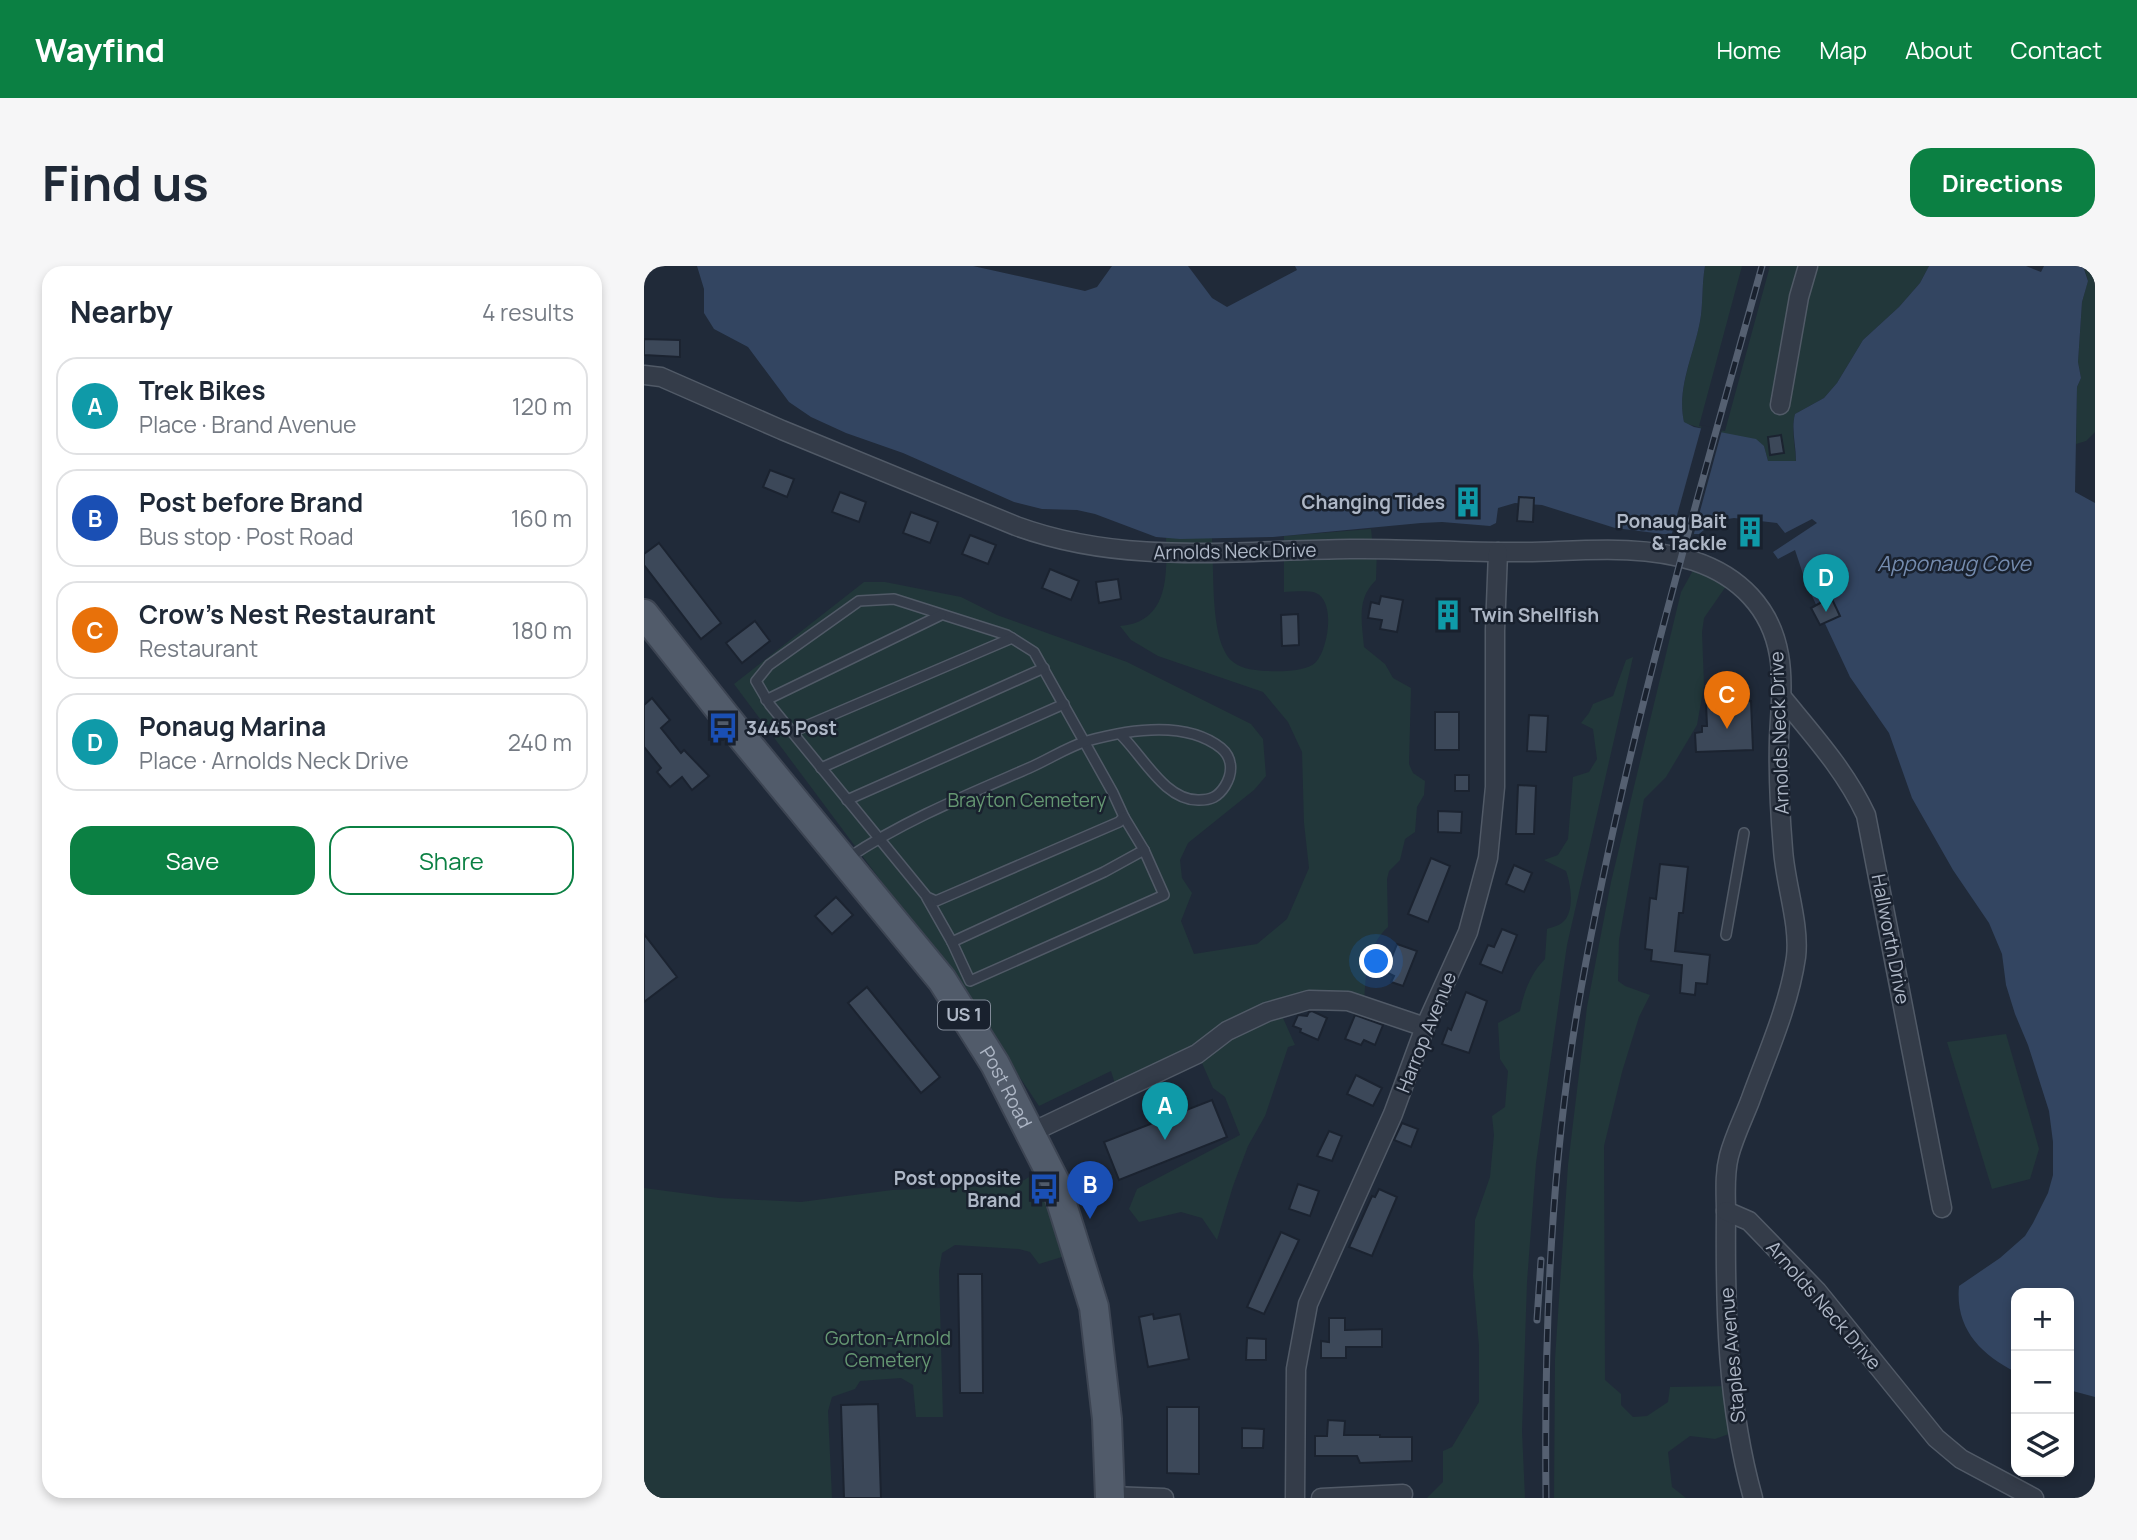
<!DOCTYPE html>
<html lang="en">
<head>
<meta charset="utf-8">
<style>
	:root { --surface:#fff; --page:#f6f6f7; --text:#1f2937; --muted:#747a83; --line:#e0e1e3; --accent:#0b8043 }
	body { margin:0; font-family:Manrope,sans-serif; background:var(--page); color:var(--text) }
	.controls { position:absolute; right:21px; bottom:21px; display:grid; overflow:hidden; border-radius:14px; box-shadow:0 4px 10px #0003 }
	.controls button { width:63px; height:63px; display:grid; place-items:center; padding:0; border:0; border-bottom:2px solid var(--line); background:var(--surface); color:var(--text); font:35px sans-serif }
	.you { position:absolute; left:733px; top:696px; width:24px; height:24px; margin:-18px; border:5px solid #fff; border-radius:50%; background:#1a73e8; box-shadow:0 0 0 10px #1a73e833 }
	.badge { display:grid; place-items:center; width:46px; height:46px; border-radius:50%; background:var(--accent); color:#fff; font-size:23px; font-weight:700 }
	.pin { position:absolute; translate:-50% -58px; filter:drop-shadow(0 2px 4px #0008) }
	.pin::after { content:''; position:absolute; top:37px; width:24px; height:21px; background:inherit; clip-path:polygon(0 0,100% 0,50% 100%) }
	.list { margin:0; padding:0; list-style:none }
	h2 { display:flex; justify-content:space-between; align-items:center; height:91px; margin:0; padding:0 28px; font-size:30px }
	h2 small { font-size:23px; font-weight:400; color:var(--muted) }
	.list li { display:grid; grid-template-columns:46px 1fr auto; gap:21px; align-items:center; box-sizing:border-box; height:98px; margin:0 14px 14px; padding:0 14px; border:2px solid var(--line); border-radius:21px }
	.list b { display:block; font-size:26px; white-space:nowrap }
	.list p { margin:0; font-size:23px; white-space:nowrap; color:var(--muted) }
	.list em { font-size:23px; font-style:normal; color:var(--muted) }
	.actions { display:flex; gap:14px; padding:21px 28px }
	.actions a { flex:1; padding:16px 0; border:2px solid var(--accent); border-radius:21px; text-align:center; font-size:24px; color:var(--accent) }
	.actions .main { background:var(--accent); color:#fff }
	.icon { flex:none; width:38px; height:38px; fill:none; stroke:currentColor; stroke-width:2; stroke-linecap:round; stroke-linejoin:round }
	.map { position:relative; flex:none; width:1451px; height:1232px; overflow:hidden; border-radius:21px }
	header { display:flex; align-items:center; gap:42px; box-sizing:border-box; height:98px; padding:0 35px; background:var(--accent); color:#fff }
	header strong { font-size:33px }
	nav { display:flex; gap:38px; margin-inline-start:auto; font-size:24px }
	.intro { display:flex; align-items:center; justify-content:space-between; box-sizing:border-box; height:168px; padding:0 42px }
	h1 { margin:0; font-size:49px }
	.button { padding:18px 32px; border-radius:21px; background:var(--accent); color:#fff; font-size:24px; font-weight:700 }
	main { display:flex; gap:42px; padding:0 42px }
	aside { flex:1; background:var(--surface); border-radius:21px; box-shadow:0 4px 10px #0003 }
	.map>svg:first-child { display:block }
</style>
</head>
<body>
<header>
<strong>Wayfind</strong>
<nav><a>Home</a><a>Map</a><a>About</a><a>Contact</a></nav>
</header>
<div class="intro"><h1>Find us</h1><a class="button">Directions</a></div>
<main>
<aside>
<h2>Nearby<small>4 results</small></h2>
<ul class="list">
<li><span class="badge" style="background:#0f9aa8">A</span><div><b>Trek Bikes</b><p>Place · Brand Avenue</p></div><em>120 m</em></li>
<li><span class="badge" style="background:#1a4fb4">B</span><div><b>Post before Brand</b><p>Bus stop · Post Road</p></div><em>160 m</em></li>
<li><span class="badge" style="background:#e8710a">C</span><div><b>Crow's Nest Restaurant</b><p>Restaurant</p></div><em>180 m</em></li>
<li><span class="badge" style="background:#0f9aa8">D</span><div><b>Ponaug Marina</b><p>Place · Arnolds Neck Drive</p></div><em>240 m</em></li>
</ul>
<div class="actions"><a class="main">Save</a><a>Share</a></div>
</aside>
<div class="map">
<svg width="1451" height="1232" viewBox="0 0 1451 1232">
	<rect width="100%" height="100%" fill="#202a39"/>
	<g fill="#22373a">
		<path d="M1061,0h37l-43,160 26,5 45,-165h159l-9,17 -21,24 -36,33 -26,43 -13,15 -29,16c-4,15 0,32 1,47h-28l-4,-15 -80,-23c-8,-37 12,-72 17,-108 2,-16 1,-33 4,-49z"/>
		<path d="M1439,0h12v166l-9,9 -10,3 1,-57 4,-9 -3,-16 4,-60 6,-22z"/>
		<path d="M727,263l2,19h4l-1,32c-20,19 -14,42 -12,67l21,17 8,14 18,10 -2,76 4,9 12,8 -1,14 -7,12 -2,25 -10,7 -5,21 -11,11 -2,8 1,48c-22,20 -22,48 -24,76l-85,6 16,36 -7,2 -23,69 -17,30 -15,40 -16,54 -15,-22 -21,-6 -42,10 -10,-13 8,-20 103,-54 -15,-38 -12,-9 -15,-34 -81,36 -6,-19 -72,35 -87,-130 -218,-292 130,-102h21l76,15 36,18 130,47 124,62 12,15 3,37 -12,14 -66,53 -8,17 2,18 10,15 -11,28 13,33 63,-10 30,-25 22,-51 -5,-45 -2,-71 -14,-30 -25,-30 -105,-36 -27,-16 -11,-14c49,-4 47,-51 46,-88h46c2,32 -1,85 12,112 4,10 14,17 25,19 16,3 56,5 67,-7 12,-13 20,-60 0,-69 -8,-3 -24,-1 -32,-1v-56z"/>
		<path d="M1052,299l35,14 -27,39 -2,14 2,53 -7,40 -31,52 -22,22 -25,141 -1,41 7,5 25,9 -11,22 -17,55 -18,74 1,234 16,14v11l12,12 14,-1 21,-14 2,-15 62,-1 8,44 -25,9 -25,-3 -22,16 4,35 14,11h-132l1,-139 13,-194 19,-158 24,-125 70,-290z"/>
		<path d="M989,391l-66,288 -31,218 -9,119 -5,149 3,67h-98l16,-16v-31l9,-4 27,-45v-56l-6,-70 2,-56 15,-43 4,-42 -2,-19 13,-9 3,-36 -8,-12 -2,-36 22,-12c4,-20 11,-38 25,-52l2,-30c5,-2 12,-3 16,-7 12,-11 8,-37 3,-51l-22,-11 14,-5 10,-16 5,-62 16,-5 8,-13 -4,-30 -12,-6 8,-10 4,-9 20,-8 13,-36z"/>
		<path d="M1362,768l33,115 -9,30 -38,10 -45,-147z"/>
		<path d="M403,900l28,87 -36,11 -9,-12 -11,-3 -64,-4 -13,8 -3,18 4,146h-27l-3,-32 -12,-7 -41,3 -5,8 -23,8 -4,14 4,87h-188v-310l75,10 82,4 91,-12 124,-5z"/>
	</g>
	<path fill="#334561" d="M53,0h276l112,25 12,-4 15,-21h76l24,32 15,9 70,-37 -2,-4h410c-3,16 -2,33 -4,49 -5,36 -25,71 -17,107l10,5 62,12 8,7 4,15h28c0,-16 -5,-32 -1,-47l29,-16 13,-15 26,-43 36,-33 21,-24 9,-17h97l15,6 3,-6h39l5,15 -6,21 -4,60 3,16 -4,9 -2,105 20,11v894l-26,-7v-97h-53v79c-36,-18 -61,-44 -57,-86l41,-28 25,-22 8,-13 15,-30 5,-18v-33l-4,-31 -21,-66 -13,-31 -9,-29 -4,-31 -13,-31 -36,-53 -41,-72 -23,-65 -39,-56 -44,-94 -11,-33 -17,9 -5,-7 44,-29 -5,-4 -27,14 -8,-10 -43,-5 -19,3 -16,13h-36l-48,-6 -73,-23 -27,-2 -17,5 -2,15 -6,3 -48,-4 -21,1 -148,14 -93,2 -24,-2 -61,-23 -18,-4 -35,-1 -28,-7 -111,-49 -57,-20 -35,-16 -22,-15 -41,-55 -34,-18 -10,-16v-24z"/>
	<path fill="#202a39" d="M1058,159l20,5 -29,107h-22z"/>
	<g fill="#3c4859" stroke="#1b2330" stroke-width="2">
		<path d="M0,73l36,1v17l-36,-2z"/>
		<path d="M1137,169l3,18 -14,2 -2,-18z"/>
		<path d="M126,204l24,9 -7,18 -24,-10z"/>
		<path d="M818,224l14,2 -2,21 -14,-1z"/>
		<path d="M196,226l26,10 -7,20 -27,-10z"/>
		<path d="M875,231l15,1 -1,24 -16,-1z"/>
		<path d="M267,246l27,10 -8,21 -27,-10z"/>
		<path d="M326,269l26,10 -8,19 -26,-10z"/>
		<path d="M15,277l62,80 -20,16 -57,-74v-11z"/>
		<path d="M406,303l29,12 -8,19 -29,-12z"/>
		<path d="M474,313l3,20 -22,4 -3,-21z"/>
		<path d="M737,330l22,4 -6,32 -17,-3 2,-9 -14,-2 3,-16 8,2z"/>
		<path d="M1187,331l9,19 -20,9 -9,-17z"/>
		<path d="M798,333l14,1 -2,31 -14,-1z"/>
		<path d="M654,348l1,31 -17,1 -1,-31z"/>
		<path d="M111,355l15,20 -28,22 -16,-20z"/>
		<path d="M8,432l18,22 -9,8 20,25 3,-3 25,26 -17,14 -10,-13 -12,10 -13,-15 4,-4 -17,-21v-42z"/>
		<path d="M1107,435l2,49 -57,2 -1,-19 7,-1v-6h5l-1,-23z"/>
		<rect x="791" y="446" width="24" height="38"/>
		<path d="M885,449l19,1 -2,36 -19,-1z"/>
		<rect x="811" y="509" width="14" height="16"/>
		<path d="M874,519l18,1 -2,48h-18z"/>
		<path d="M794,545l24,1 -1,21 -23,-1z"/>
		<path d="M787,592l19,8 -22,56 -20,-8z"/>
		<path d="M1016,598l28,3 -5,46h-4l-4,38 35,4 -3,29 -11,-1 -1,12 -15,-2 2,-28 -31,-4 1,-11 -7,-1 5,-51 6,1z"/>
		<path d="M870,599l18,8 -8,19 -18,-8z"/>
		<path d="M192,631l17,18 -21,19 -17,-18z"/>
		<path d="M858,663l15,6 -15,38 -22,-9 8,-19 6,2z"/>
		<path d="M0,668l33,43 -33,25z"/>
		<path d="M753,678l20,7 -14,35 -12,-4 3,-6 -8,-4z"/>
		<path d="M223,721l73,90 -19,16 -73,-90z"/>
		<path d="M822,726l21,9 -18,52 -27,-9 6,-16 3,2z"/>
		<path d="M668,745l15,7 -9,22 -18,-8 1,-3 -8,-3 5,-11 9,1 2,-4z"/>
		<path d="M711,749l28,10 -8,20 -11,-5 -3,5 -16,-6z"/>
		<path d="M712,809l26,13 -9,18 -26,-12z"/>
		<path d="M568,834l15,37 -108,43 -15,-38z"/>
		<path d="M758,857l16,6 -7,18 -17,-7z"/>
		<path d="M685,865l13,5 -10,25 -15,-5z"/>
		<path d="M654,918l21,7 -9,25 -21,-7z"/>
		<path d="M735,923l18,8 -25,59 -23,-9 23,-51 3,1z"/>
		<path d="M637,966l18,8 -35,74 -17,-7z"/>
		<path d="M314,1008h24l1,119h-23z"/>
		<path d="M509,1048l1,5 26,-5 9,45 -41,8 -9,-50z"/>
		<path d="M685,1052h16v12l37,-1v18h-36v11h-25v-17l8,1z"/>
		<path d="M603,1072l19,1v21h-20z"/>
		<path d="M234,1138l3,94h-37l-3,-93z"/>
		<path d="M523,1141h32v67l-32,-1z"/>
		<path d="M684,1154l17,1 -1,14h36v2h32v24l-52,2 -3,-7h-42v-20h12z"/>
		<path d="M598,1162l22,1 -1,19h-21z"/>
	</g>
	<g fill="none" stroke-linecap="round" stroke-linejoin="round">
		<g stroke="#515a67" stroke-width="12">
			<g id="lane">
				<path d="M250,333l113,36 27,17 79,141 11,24 -5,5 -183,79 -9,-4 -157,-192 -14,-24 13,-16 90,-64z"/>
				<path d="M122,434l175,-85"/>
				<path d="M148,466l220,-94"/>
				<path d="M177,502l223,-100"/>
				<path d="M203,534l217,-96"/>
				<path d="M204,592c57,-38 119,-63 181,-90 19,-8 38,-21 58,-27 40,-11 99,-21 134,7 12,10 12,25 4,38 -7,11 -14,14 -26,14 -34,1 -56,-44 -79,-66"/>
				<path d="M283,632l25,44 152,-70 40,-22 -20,-33"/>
				<path d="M1082,669l18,-102"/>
				<path d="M308,676l18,39 194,-86 -20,-45"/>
			</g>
		</g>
		<g stroke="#515a67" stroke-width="21">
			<g id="street">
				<path d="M0,109l17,2 121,53 234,96c109,40 221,24 334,23 59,-1 117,4 176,3 55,-1 115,-8 168,9 45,15 77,47 85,94 5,28 1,57 0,84 -1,36 1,74 4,110 2,34 17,75 13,108 -7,49 -29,97 -46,144 -7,18 -16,36 -21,55 -5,19 -3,38 -3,58 -1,96 1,191 27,284"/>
				<path d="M1136,139l19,-108 9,-31"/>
				<path d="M1137,430c31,38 64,74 85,119l76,393"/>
				<path d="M386,867l167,-79 30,-23 40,-19 42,-12 39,1 77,26"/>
				<path d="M1082,945l23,10 68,70 119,147 25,21 73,39"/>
				<path d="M466,1230l54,2"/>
				<path d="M651,1232l1,-129 12,-65 85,-190 32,-87 43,-95 20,-74 7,-71v-157l3,-78"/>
				<path d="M677,1232l82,-4"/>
			</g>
		</g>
		<g stroke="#3d4553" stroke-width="32">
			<g id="primary">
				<path id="s1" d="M0,348l89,112 209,254 53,84 60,118 39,125 13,112 3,79"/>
			</g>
		</g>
		<use href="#lane" stroke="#343c49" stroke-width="9"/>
		<use href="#street" stroke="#343c49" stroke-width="18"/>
		<use href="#primary" stroke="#515b6a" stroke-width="28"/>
		<g stroke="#556071" stroke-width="7">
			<g id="rail">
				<path d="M893,1054l4,-60"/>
				<path d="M902,1232c-2,-170 5,-342 35,-509 44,-245 115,-484 181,-723"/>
			</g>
		</g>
		<use href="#rail" stroke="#19212e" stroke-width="4.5" stroke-dasharray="13" stroke-linecap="butt"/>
	</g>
	<defs>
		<g id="building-bare" transform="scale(2.415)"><path d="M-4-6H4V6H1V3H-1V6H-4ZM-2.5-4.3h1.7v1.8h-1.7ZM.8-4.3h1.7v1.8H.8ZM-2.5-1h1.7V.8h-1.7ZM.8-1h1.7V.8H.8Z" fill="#0f9aa8" stroke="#19212e" stroke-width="2.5" paint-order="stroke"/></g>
		<g id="bus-bare" transform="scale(2.415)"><path d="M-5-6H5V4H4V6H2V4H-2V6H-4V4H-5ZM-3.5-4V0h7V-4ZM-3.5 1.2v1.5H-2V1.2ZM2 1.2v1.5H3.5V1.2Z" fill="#1a4fb4" stroke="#19212e" stroke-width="2.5" paint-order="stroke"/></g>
	</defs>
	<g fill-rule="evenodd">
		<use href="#building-bare" x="824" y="236"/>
		<use href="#building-bare" x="1106" y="266"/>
		<use href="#building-bare" x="804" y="349"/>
		<use href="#bus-bare" x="79" y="462"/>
		<use href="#bus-bare" x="400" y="923"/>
	</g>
	<g text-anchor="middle" stroke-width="5" stroke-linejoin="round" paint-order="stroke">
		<rect fill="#19212e" stroke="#818a98" stroke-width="2" x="294" y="734.5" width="52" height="29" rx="5"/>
		<g font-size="18" font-weight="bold" fill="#aeb7c6">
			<text x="320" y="755">US 1</text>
		</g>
		<g font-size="19" font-weight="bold" fill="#aeb7c6" stroke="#19212e" text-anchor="end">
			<text x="801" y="243">Changing Tides</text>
			<text x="1083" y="262">Ponaug Bait<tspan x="1083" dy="22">&amp; Tackle</tspan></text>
			<text x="827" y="356" text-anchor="start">Twin Shellfish</text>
			<text x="102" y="469" text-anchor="start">3445 Post</text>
			<text x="377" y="919">Post opposite<tspan x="377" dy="22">Brand</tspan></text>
		</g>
		<g font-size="19" fill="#aeb7c6" stroke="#19212e">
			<text transform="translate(591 285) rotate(-1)" y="7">Arnolds Neck Drive</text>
			<text transform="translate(1135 467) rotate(-92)" y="7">Arnolds Neck Drive</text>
			<text transform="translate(1247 673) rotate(79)" y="7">Hallworth Drive</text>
			<text transform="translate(782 766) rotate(-68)" y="7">Harrop Avenue</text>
			<text dy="7" stroke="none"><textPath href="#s1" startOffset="597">Post Road</textPath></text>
			<text transform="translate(1180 1039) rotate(49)" y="7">Arnolds Neck Drive</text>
			<text transform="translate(1088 1089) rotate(-95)" y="7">Staples Avenue</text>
		</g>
		<g font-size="19" fill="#659772" stroke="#19212e">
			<text x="383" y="541">Brayton Cemetery</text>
			<text x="244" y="1079">Gorton-Arnold<tspan x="244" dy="22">Cemetery</tspan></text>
		</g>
		<g font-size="21" font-style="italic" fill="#758caf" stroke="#19212e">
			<text x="1310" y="305">Apponaug Cove</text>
		</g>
	</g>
</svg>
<div class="controls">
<button>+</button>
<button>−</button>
<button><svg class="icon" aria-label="layers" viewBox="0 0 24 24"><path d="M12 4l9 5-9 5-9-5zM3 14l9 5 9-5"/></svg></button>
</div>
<div class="you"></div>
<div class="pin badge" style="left:521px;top:874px;background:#0f9aa8">A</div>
<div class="pin badge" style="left:446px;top:953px;background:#1a4fb4">B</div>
<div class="pin badge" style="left:1083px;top:463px;background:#e8710a">C</div>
<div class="pin badge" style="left:1182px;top:346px;background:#0f9aa8">D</div>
</div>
</main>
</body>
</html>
